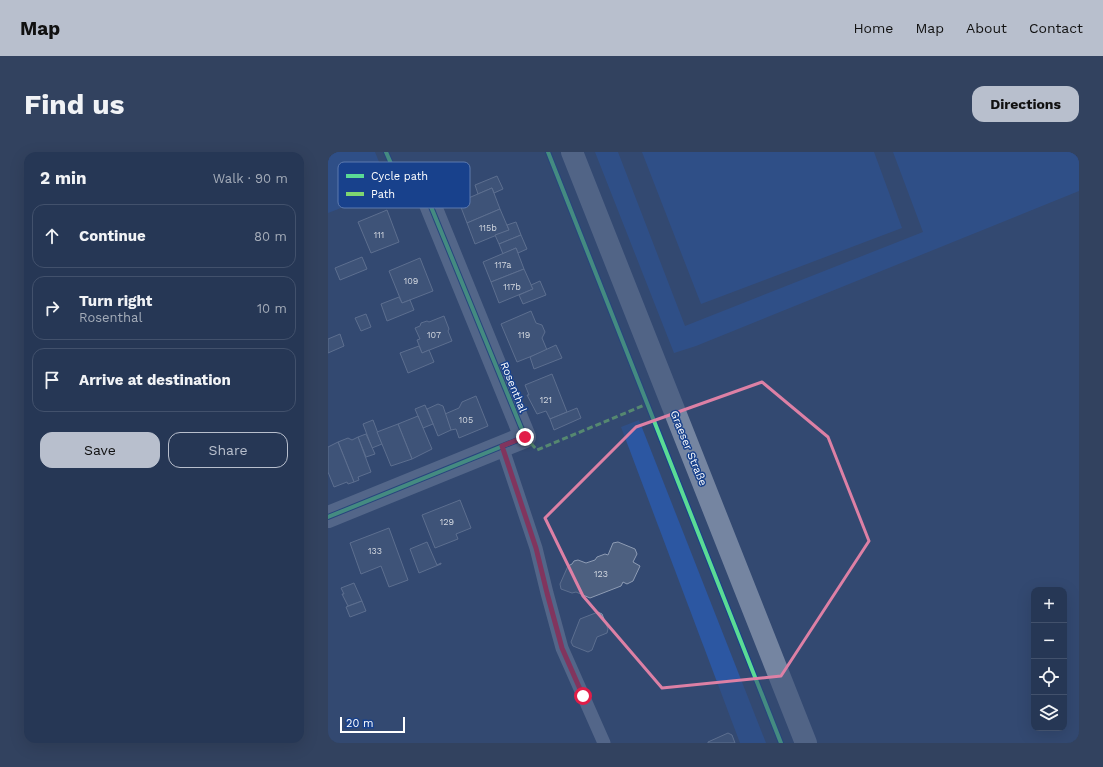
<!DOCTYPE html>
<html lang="en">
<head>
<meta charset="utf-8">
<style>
	:root { --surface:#263755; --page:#32425f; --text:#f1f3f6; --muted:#a4acb9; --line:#42516c; --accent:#b8bfcd }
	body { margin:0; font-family:"Work Sans",sans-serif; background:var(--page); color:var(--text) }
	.controls { position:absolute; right:12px; bottom:12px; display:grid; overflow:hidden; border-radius:8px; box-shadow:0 4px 16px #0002 }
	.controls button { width:36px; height:36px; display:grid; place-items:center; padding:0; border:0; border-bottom:1px solid var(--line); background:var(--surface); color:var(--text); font:20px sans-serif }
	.scale { position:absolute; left:12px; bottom:10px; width:65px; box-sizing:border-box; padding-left:4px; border:2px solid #fff; border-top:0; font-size:11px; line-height:14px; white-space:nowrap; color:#fff; -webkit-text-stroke:3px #18418c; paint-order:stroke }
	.stop { position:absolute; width:12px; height:12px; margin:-9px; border:3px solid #e11d48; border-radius:50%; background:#fff }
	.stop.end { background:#e11d48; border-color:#fff; box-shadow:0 1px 4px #0008 }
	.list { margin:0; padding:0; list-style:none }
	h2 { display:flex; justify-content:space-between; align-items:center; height:52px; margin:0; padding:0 16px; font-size:17px }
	h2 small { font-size:13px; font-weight:400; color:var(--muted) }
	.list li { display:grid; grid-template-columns:26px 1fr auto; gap:12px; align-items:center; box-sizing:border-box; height:64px; margin:0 8px 8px; padding:0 8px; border:1px solid var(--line); border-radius:12px }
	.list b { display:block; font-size:15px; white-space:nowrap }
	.list p { margin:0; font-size:13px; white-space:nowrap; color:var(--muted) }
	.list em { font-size:13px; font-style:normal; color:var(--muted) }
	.actions { display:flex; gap:8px; padding:12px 16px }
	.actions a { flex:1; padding:9px 0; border:1px solid var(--accent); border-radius:12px; text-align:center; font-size:14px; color:var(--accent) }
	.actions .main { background:var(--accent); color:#111 }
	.icon { flex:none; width:22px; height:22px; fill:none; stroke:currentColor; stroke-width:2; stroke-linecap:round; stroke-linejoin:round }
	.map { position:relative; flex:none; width:751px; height:591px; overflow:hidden; border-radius:12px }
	header { display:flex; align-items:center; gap:24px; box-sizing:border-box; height:56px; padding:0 20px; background:var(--accent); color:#111 }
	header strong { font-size:19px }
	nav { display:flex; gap:22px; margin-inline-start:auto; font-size:14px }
	.intro { display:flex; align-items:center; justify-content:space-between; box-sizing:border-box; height:96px; padding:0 24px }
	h1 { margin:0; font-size:28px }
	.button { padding:10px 18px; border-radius:12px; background:var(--accent); color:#111; font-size:14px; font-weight:700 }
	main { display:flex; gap:24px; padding:0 24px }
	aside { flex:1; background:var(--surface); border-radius:12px; box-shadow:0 4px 16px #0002 }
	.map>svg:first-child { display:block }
</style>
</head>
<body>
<header>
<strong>Map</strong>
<nav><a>Home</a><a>Map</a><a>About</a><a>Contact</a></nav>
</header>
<div class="intro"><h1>Find us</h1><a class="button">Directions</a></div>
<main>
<aside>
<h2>2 min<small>Walk · 90 m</small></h2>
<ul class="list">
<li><svg class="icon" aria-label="ahead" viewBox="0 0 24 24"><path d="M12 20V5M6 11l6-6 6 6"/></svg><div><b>Continue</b></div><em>80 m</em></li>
<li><svg class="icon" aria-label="right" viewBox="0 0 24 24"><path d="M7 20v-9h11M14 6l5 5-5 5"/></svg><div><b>Turn right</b><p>Rosenthal</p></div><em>10 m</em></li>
<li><svg class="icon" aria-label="arrive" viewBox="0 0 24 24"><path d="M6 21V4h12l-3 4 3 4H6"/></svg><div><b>Arrive at destination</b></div></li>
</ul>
<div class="actions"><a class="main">Save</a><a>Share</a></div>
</aside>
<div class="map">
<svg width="751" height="591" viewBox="0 0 751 591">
	<rect width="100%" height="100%" fill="#334971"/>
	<g fill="#2c57a2">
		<path d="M0,0h47l15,37 -62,24z"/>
		<path d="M267,0h23l67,174 238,-94 -30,-80h186v39l-383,155 -22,7z"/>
		<path d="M314,0h232l28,76 -201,76z"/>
		<path d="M311,268l127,323h-26l-119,-316z"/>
	</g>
	<g fill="#4d6080" stroke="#8e9cb4">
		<path d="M169,24l6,13 -9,4 -2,-5 -14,6 -3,-9z"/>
		<path d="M164,36l8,21 -33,14 -8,-21z"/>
		<path d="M172,57l9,21 -34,14 -8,-21z"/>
		<path d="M59,58l12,32 -28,11 -13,-31z"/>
		<path d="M188,70l5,13 -22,9 -4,-9 14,-5 -2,-5z"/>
		<path d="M193,83l6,14 -9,4 -2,-5 -13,6 -4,-10z"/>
		<path d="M188,96l8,21 -33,13 -8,-20z"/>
		<path d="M34,105l5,12 -27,11 -5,-12z"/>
		<path d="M92,106l13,33 -31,12 -13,-32z"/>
		<path d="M196,117l9,20 -34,14 -8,-21z"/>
		<path d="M212,129l6,14 -23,9 -4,-9 14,-6 -2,-4z"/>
		<path d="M71,145l3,6 8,-3 4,10 -27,11 -6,-17z"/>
		<path d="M203,159l5,12 6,2 3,7 -3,6 5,12 -30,12 -16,-38z"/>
		<path d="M38,162l5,13 -10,4 -6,-13z"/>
		<path d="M116,164l5,13 -1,2 4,10 -30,12 -5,-13 3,-1 -5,-11 5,-2 1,-3 6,-2 2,1z"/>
		<path d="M12,182l4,12 -16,7v-14z"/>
		<path d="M228,193l6,13 -28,11 -4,-12z"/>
		<path d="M91,194l3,7 7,-3 5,12 -26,11 -8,-20z"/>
		<path d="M224,222l15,38 -17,7 -4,-8 -9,3 -10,-19h2l-4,-10z"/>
		<path d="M148,244l12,30 -29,12 -3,-9 -5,1 -6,-16 14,-6 3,-6z"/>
		<path d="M110,252l5,2 8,24 -13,6 -11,-27z"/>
		<path d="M97,253l8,19 -10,4 -8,-19z"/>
		<path d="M249,256l4,10 -27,12 -4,-11z"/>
		<path d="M90,264l14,33 -20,10 -14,-35z"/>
		<path d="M45,268l9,24 -10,4 -9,-24z"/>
		<path d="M70,272l14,35 -21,7 -14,-34z"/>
		<path d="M38,282l9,20 -9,3 -8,-20z"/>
		<path d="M30,285l13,35 -13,5 1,3 -5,2 -16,-40 10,-4 4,2z"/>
		<path d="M10,290l16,40 -6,2 -1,-2 -13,5 -6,-15v-25z"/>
		<path d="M132,348l11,28 -15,6 2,5 -23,9 -13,-33z"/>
		<path d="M61,376l19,52 -19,7 -8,-21 -20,8 -11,-31z"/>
		<path d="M99,390l10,23 4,-2v1l-22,9 -9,-24z"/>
		<path d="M290,390l17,7 2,5 -4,8 7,4 -7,15 -6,3 -4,-2 -2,4 -31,12 -14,-6 -4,1 -11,-4 -1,-5 8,-18 4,-2 2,-3 4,-1 8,3 9,-3 2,-3 8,-3 3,1 5,-12z"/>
		<path d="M26,431l8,18 -14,5 -6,-12h2l-3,-6z"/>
		<path d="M34,449l4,10 -16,6 -4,-10z"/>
		<path d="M270,460l4,2 6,15 -1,4 -10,4 -5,13 -4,2 -15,-6 -2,-4 9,-23z"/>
		<path d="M400,581l4,2 3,8h-27v-1z"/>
	</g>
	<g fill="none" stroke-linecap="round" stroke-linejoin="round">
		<path stroke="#7a8aa6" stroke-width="13" d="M174,294l34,102 11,45 15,55 42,95"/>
		<path stroke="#7a8aa6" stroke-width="22" d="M0,365l197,-80 -100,-245"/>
		<path stroke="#7585a1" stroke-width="22" d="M244,0l234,591"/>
		<path stroke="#7fd670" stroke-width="3" stroke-dasharray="6 3" stroke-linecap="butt" d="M197,285l12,13 110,-46"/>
		<g stroke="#18418c" stroke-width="6">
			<g id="cycleway">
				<path d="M220,0l233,591"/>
				<path d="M0,365l197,-80 -100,-245 -23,-3 -16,-37"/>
			</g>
		</g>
		<use href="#cycleway" stroke="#5adb95" stroke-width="4"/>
	</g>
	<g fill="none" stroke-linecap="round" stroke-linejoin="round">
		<path stroke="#e11d48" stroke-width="5" d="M197,285l-23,9 34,102 11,45 15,55 21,48"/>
	</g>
	<path d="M0 0H751V591H0ZM434,230l66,55 41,104 -88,135 -119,12 -79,-92 -38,-78 91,-91z" fill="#334971" fill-opacity=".55" fill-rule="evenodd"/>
	<path fill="none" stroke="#dd80a5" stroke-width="3" stroke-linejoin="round" d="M434,230l66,55 41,104 -88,135 -119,12 -79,-92 -38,-78 91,-91z"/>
	<g text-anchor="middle" stroke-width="3" stroke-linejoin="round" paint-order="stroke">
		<g font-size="9" fill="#d2d7df">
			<text x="160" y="79">115b</text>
			<text x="51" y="86">111</text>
			<text x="175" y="116">117a</text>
			<text x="83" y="132">109</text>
			<text x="184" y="138">117b</text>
			<text x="106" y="186">107</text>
			<text x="196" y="186">119</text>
			<text x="218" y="251">121</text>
			<text x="138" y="271">105</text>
			<text x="119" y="373">129</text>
			<text x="47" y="402">133</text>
			<text x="273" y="425">123</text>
		</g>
		<g font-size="11" fill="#fff" stroke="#18418c">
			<text transform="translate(186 235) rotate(68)" y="4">Rosenthal</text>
			<text transform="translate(361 296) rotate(68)" y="4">Graeser Straße</text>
		</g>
	</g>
	<rect x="10" y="10" width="132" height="46" rx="6" fill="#18418c" stroke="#5d7aae" stroke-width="1"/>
	<rect x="18" y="22" width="18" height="4" fill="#5adb95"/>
	<rect x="18" y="40" width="18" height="4" fill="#7fd670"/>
	<g font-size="11" fill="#fff">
		<text x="43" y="28">Cycle path</text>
		<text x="43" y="46">Path</text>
	</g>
</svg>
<div class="controls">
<button>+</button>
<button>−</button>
<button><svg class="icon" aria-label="locate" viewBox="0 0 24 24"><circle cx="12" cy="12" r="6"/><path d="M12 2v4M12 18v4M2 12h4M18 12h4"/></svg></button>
<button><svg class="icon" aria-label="layers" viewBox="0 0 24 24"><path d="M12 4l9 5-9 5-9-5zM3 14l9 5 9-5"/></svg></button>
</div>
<div class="scale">20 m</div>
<div class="stop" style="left:255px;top:544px"></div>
<div class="stop end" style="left:197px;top:285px"></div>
</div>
</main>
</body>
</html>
